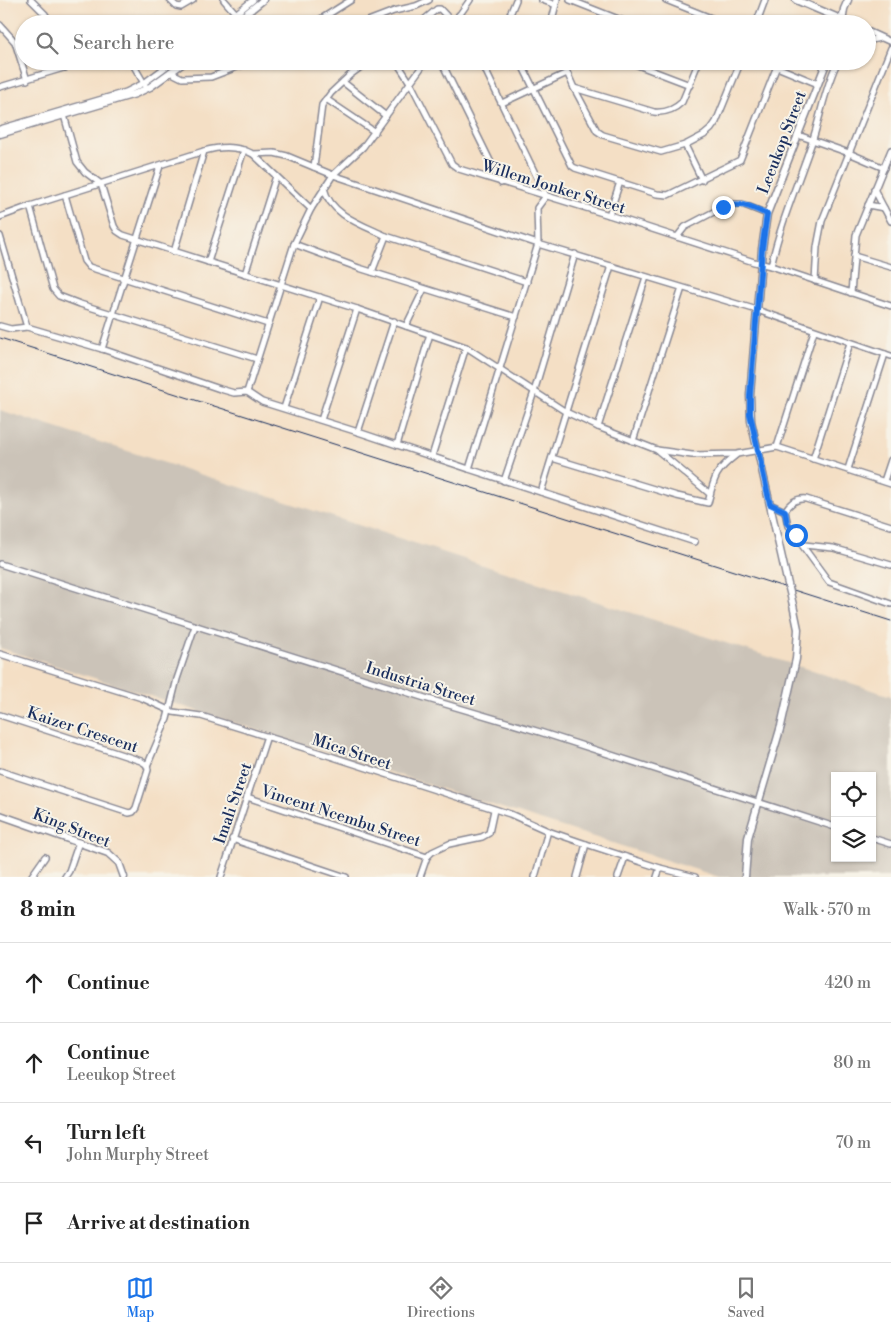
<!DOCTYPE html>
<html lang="en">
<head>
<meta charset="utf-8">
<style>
	:root { --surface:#fff; --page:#f2f2f2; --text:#222; --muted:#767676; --line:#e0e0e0; --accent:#1a73e8 }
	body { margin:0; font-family:"Libre Bodoni",serif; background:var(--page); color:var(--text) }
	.controls { position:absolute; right:15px; bottom:15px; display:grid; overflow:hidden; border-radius:0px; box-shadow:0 1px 4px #0004 }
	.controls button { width:45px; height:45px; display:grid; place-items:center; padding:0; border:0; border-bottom:1px solid var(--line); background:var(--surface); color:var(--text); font:25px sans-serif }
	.stop { position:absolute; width:15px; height:15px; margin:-11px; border:4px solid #1a73e8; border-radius:50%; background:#fff }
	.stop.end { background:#1a73e8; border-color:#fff; box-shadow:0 1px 5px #0008 }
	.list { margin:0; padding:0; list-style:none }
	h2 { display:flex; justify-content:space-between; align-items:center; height:65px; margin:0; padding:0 20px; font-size:21px }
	h2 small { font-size:16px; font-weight:400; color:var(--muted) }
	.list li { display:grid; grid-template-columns:32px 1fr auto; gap:15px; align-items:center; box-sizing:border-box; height:80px; padding:0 20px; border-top:1px solid var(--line) }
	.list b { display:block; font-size:19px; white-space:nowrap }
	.list p { margin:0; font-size:16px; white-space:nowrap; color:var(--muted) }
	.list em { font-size:16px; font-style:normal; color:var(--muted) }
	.icon { flex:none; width:28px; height:28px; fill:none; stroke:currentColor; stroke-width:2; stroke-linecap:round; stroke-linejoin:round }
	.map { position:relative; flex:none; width:891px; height:877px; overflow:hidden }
	.search { position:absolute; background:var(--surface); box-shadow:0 1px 4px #0004; left:15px; right:15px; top:15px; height:55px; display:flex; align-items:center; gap:12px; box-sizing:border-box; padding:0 18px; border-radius:28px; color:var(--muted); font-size:19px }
	.sheet { height:385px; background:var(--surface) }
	nav { display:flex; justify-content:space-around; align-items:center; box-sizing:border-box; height:70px; border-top:1px solid var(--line); background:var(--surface); font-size:14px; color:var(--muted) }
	nav a { display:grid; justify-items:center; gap:2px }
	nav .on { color:var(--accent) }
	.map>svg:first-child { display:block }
</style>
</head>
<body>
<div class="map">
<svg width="891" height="877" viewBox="0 0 891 877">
	<rect width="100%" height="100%" fill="#f7f3e8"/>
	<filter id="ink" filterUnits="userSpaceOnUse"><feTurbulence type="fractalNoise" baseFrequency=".02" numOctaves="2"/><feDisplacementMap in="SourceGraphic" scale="10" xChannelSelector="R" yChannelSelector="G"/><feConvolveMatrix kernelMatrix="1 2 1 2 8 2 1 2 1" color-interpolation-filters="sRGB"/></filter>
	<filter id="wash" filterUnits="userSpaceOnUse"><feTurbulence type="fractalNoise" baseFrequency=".0096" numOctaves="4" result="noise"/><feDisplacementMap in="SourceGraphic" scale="20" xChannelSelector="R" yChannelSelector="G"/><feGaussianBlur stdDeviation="1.12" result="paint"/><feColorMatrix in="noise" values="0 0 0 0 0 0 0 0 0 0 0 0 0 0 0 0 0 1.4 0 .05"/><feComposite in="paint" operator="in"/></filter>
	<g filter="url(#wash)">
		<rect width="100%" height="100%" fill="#f4dfc5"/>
		<path fill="#cbc3b8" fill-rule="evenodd" d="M0,410l891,286v181h-172l-719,-229zM835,776h37v82h-37z"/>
	</g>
	<g filter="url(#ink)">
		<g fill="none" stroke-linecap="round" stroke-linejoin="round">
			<g stroke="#888792" stroke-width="8">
				<g id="minor">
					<path d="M31,0l14,14 6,10"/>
					<path d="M170,0l6,6 5,1 12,-7"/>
					<path d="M224,0l14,16"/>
					<path d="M542,0l14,5"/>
					<path d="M570,0l61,24"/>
					<path d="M666,0l60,24"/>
					<path d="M459,15l4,9"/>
					<path d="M843,20l9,4"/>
					<path d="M223,24l30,-24"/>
					<path d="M313,24l38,-24"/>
					<path d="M360,24l34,-13 22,-5 13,-6"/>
					<path d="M419,24l18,-15h3l13,14"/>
					<path d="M453,24l17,-24"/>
					<path d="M506,24l10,-24"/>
					<path d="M551,24l6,-24"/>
					<path d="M756,24l9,-24"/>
					<path d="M0,25l15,17 12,38"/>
					<path d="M867,31l24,11"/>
					<path d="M867,41l13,-3"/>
					<path d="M63,61l2,7"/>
					<path d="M131,61l14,24"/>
					<path d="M396,61l15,23 41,80 7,5 150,46 145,47 17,4 120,40"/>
					<path d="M441,61l60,122"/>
					<path d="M481,61l65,135 -9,12 1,36 -69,225 226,73"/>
					<path d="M520,61l52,105 3,2 82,26 11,1 72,-35 39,-99"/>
					<path d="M562,61l12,27 23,43 6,4 58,17 24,-7 19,-10 7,-6 5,-7 25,-61"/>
					<path d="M627,61l63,24"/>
					<path d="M777,67l41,17"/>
					<path d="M170,72l12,6 29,-1 42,-16"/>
					<path d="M343,82l43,34"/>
					<path d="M0,87l87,-26"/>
					<path d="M574,88l80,24c11,1 21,-3 28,-10l17,-41"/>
					<path d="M326,99l49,33"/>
					<path d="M502,103l65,-30"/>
					<path d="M64,115l13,47 8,10 16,12 13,42 3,5 6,4 234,74 109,38 100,65 32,15 59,23 35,5 45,-1 40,-7 114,37"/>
					<path d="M0,129l126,-37 18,-9 30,-22"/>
					<path d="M798,135l51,18 35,15"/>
					<path d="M685,145l17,35"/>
					<path d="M253,154l21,-1 13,3 46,19 205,69 219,66 134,46"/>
					<path d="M314,167l8,-62 9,-12 19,-18 19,-14"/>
					<path d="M324,188c6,27 39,37 62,48"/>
					<path d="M65,195l19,66 5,6 179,57"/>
					<path d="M868,205l16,3 -10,-19"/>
					<path d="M30,206l23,83 6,7 21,8 177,55"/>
					<path d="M884,208l7,13"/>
					<path d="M609,215l11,-33"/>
					<path d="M0,217l30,-11 174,-55c17,-5 33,-6 49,3l58,55"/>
					<path d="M0,236l27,91 75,22 118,40 14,4 13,-1 15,10 96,30 111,37"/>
					<path d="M677,237l8,-10 38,-20 11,-3h8l25,10"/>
					<path d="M294,244l65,24 157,49"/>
					<path d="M174,252l30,-101"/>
					<path d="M854,256l37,11"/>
					<path d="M208,262l36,-112"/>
					<path d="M771,266c9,-42 27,-83 41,-124 9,-26 13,-56 26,-81"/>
					<path d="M372,272l14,-36 141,46"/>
					<path d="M245,274l31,-98"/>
					<path d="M815,281l2,-34 5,-26 69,-173"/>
					<path d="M851,293l5,-58 35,-85"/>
					<path d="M0,326l11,3 16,-2"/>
					<path d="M406,326l18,-37"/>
					<path d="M102,349l58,-183"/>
					<path d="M247,392l47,-148 17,-35 22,-34 30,-28 63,-86"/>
					<path d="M284,408l36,-111"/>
					<path d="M321,420l36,-111"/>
					<path d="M598,427l48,-150"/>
					<path d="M358,432l36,-111"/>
					<path d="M633,441l49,-153"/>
					<path d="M397,445l33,-111"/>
					<path d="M777,447l37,-116"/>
					<path d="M657,450l53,44"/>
					<path d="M432,456l34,-109"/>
					<path d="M552,458l125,38 31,7c6,-25 7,-32 28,-48"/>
					<path d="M813,459l37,-116"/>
					<path d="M848,469l37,-115"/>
					<path d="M504,481l30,-89 41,-138"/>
					<path d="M884,481l7,-21"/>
					<path d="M541,492l70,-226"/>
					<path d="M770,504l15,7 3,15 41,56 62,22"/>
					<path d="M785,511c5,-8 12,-13 21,-12l85,27"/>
					<path d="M804,545l29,3 58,17"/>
					<path d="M0,564l425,134 115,34 295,95"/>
					<path d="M0,654l142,44 31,14 28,4 129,40 180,58 38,17 38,13 74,24 35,9"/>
					<path d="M0,715l141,46 6,4 1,5 -12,38 -3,4 -4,1 -129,-42"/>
					<path d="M147,766l20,-47 10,-40 18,-53"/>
					<path d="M247,797l180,60"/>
					<path d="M872,838l19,6"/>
					<path d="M232,839l114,38"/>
					<path d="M31,877l14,-20"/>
					<path d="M65,877l4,-6 10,-29"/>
					<path d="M221,877l46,-141 2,1"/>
					<path d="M420,877l7,-20 5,-5 17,-8 33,-7 7,-4 5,-23"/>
					<path d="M535,877l13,-46"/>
					<path d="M577,877l9,-33"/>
					<path d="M618,877l7,-20"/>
					<path d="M657,877l3,-9"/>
				</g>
			</g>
			<g stroke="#888792" stroke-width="9">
				<g id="tertiary">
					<path d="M796,0l47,20"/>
					<path d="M842,23l2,-14 4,-9"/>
					<path d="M233,24l30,-24"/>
					<path d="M0,134l135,-40 15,-7 36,-26"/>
					<path d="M786,576l-35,-155 -1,-26 12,-146 5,-35 60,-153"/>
					<path d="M0,815l108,38 11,10 5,14"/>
					<path d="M745,877l3,-39 33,-112 15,-67 2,-30 -5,-24"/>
				</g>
			</g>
			<use href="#minor" stroke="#fff" stroke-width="5"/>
			<use href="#tertiary" stroke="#fff" stroke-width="6"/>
			<path stroke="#1b2f5e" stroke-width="1" d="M0,338l891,283"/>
			<g stroke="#888792" stroke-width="9" stroke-linecap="butt">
				<path id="tertiary-bridge" d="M786,576l7,29"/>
			</g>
			<use href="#tertiary-bridge" stroke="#fff" stroke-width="6"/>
		</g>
	</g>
	<g fill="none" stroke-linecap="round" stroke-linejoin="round" filter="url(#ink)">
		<path stroke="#1a73e8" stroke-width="6" d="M723,207c17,-6 29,0 44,7l-5,35 -12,146v19l20,90 15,7 2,12 9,12"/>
	</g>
	<g text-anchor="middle" stroke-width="4" stroke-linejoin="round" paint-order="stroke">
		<g font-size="16" fill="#1b2f5e" stroke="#f7f3e8">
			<text transform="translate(781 142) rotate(-69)" y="6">Leeukop Street</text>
			<text transform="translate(554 186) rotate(17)" y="6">Willem Jonker Street</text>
			<text transform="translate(421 683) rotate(17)" y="6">Industria Street</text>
			<text transform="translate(83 729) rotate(18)" y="6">Kaizer Crescent</text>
			<text transform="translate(352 751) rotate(18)" y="6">Mica Street</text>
			<text transform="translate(232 803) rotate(-71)" y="6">Imali Street</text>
			<text transform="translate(341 815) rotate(18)" y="6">Vincent Ncembu Street</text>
			<text transform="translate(72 827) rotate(21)" y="6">King Street</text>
		</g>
	</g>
</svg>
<div class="controls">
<button><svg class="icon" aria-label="locate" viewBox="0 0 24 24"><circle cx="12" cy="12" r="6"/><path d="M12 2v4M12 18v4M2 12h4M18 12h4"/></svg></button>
<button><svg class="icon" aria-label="layers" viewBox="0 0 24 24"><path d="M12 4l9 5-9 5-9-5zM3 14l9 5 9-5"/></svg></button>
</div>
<div class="stop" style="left:796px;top:535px"></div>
<div class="stop end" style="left:723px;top:207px"></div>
<div class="search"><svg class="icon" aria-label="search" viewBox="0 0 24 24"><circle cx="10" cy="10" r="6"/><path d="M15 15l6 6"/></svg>Search here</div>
</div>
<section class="sheet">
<h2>8 min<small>Walk · 570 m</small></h2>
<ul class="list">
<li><svg class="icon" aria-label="ahead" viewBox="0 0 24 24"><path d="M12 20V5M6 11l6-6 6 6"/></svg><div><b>Continue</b></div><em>420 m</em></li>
<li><svg class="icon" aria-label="ahead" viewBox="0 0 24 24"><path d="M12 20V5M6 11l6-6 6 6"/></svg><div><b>Continue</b><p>Leeukop Street</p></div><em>80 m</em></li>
<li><svg class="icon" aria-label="left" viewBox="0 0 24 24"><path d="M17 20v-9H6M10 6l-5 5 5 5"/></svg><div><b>Turn left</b><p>John Murphy Street</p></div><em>70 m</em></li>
<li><svg class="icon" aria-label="arrive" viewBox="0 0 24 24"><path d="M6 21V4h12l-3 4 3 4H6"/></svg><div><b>Arrive at destination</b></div></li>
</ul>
</section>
<nav>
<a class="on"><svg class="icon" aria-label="map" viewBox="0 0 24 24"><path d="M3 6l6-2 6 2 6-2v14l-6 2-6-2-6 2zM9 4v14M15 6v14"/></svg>Map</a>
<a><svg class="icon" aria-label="directions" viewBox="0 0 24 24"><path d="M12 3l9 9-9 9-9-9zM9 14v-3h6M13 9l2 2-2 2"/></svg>Directions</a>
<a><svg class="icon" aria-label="saved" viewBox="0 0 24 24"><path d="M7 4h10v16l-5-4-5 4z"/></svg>Saved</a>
</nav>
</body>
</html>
